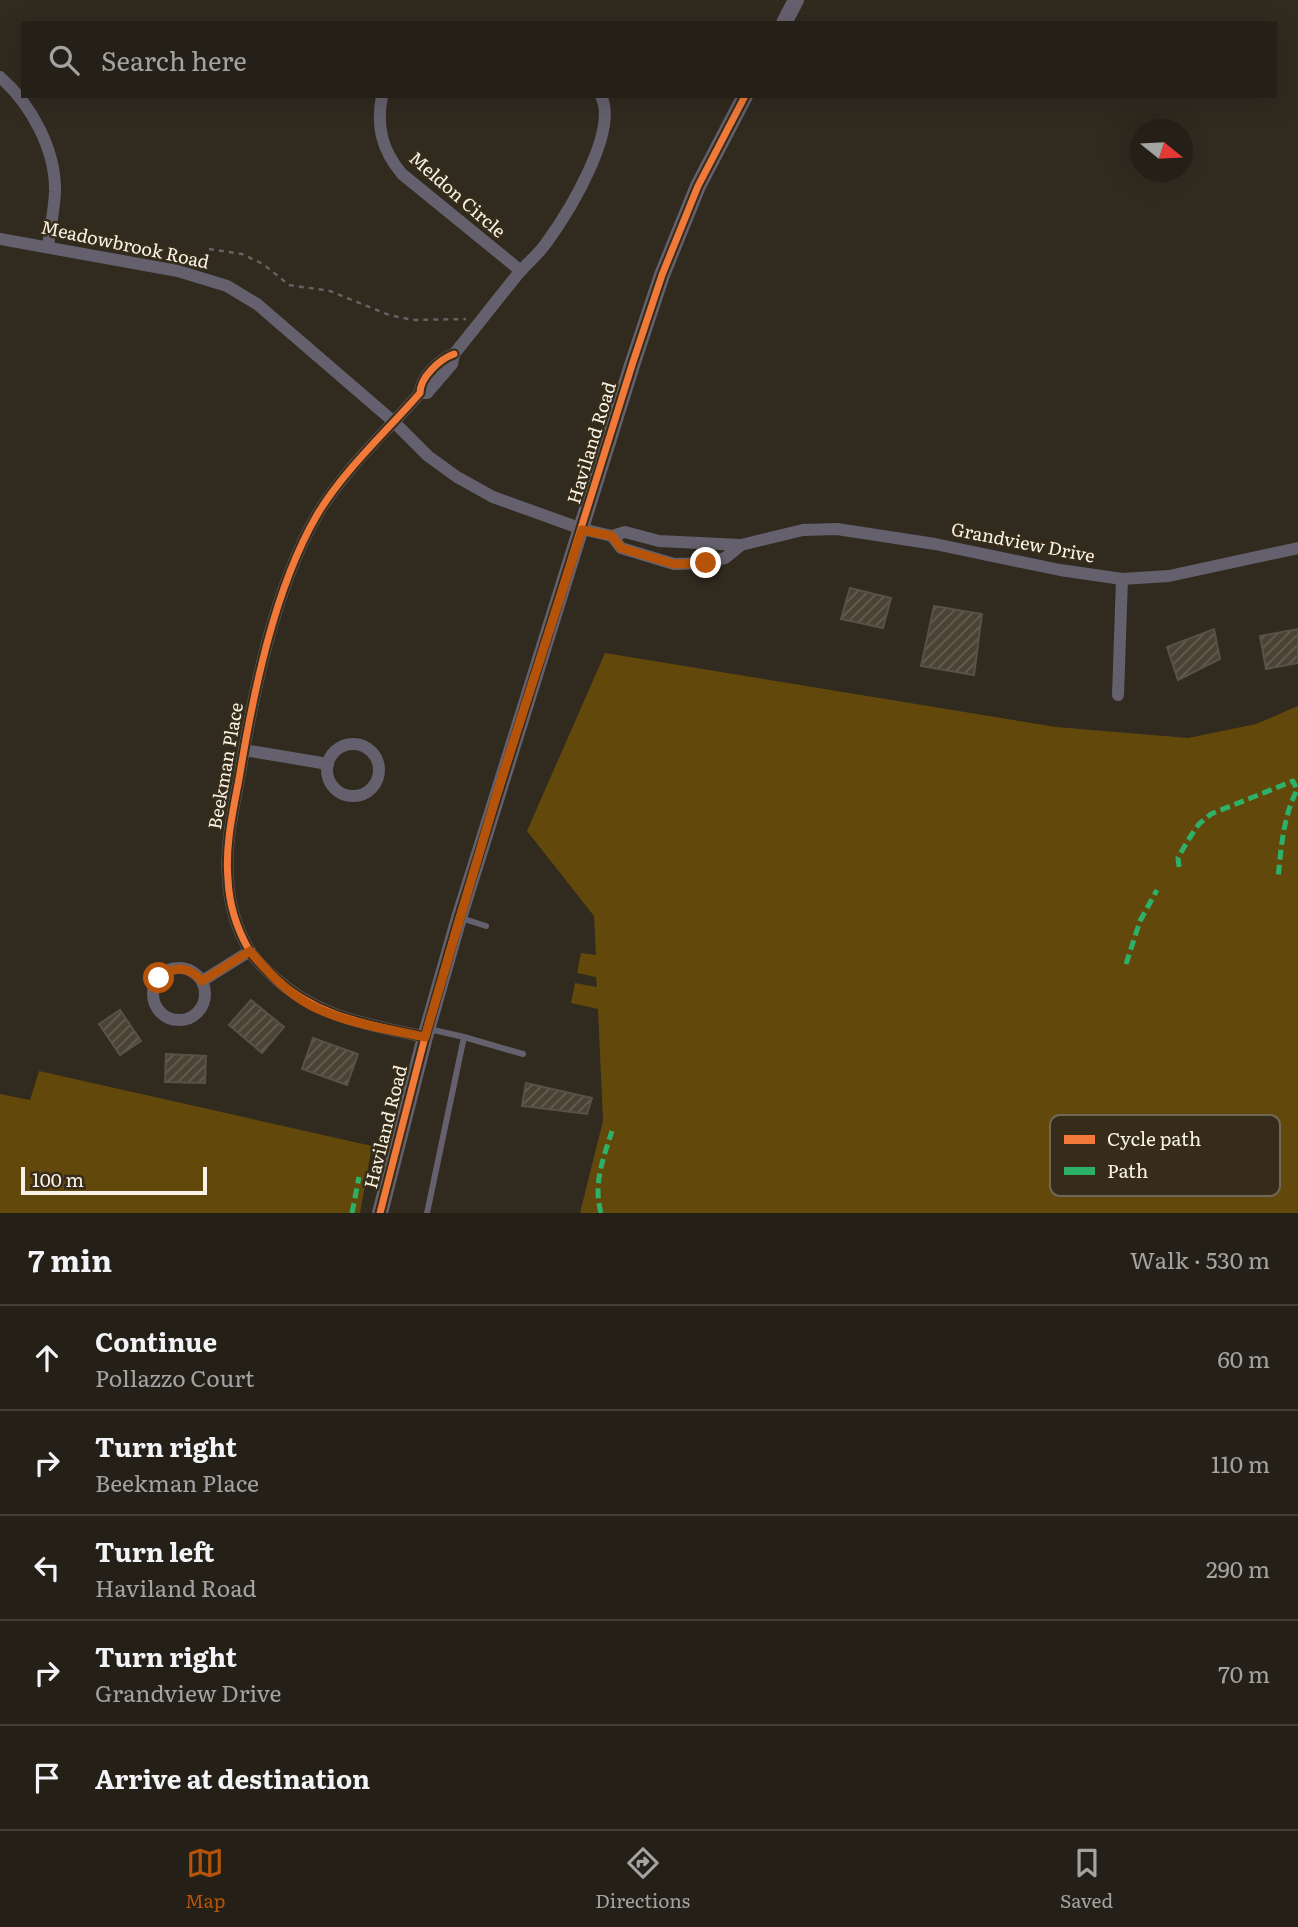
<!DOCTYPE html>
<html lang="en">
<head>
<meta charset="utf-8">
<style>
	:root { --surface:#242017; --page:#302d24; --text:#f1f3f6; --muted:#a3a3a1; --line:#413e36; --accent:#b45309 }
	body { margin:0; font-family:Literata,serif; background:var(--page); color:var(--text) }
	.compass { position:absolute; left:1130px; top:119px; width:63px; height:63px; border-radius:50%; background:var(--surface); box-shadow:0 7px 28px #0002; rotate:108deg }
	.scale { position:absolute; left:21px; bottom:18px; width:186px; box-sizing:border-box; padding-left:7px; border:4px solid #f9f2e7; border-top:0; font-size:19px; line-height:24px; white-space:nowrap; color:#f9f2e7; -webkit-text-stroke:5px #362c19; paint-order:stroke }
	.stop { position:absolute; width:21px; height:21px; margin:-16px; border:5px solid #b45309; border-radius:50%; background:#fff }
	.stop.end { background:#b45309; border-color:#fff; box-shadow:0 2px 7px #0008 }
	.list { margin:0; padding:0; list-style:none }
	h2 { display:flex; justify-content:space-between; align-items:center; height:91px; margin:0; padding:0 28px; font-size:30px }
	h2 small { font-size:23px; font-weight:400; color:var(--muted) }
	.list li { display:grid; grid-template-columns:46px 1fr auto; gap:21px; align-items:center; box-sizing:border-box; height:105px; padding:0 28px; border-top:2px solid var(--line) }
	.list b { display:block; font-size:26px; white-space:nowrap }
	.list p { margin:0; font-size:23px; white-space:nowrap; color:var(--muted) }
	.list em { font-size:23px; font-style:normal; color:var(--muted) }
	.icon { flex:none; width:38px; height:38px; fill:none; stroke:currentColor; stroke-width:2; stroke-linecap:round; stroke-linejoin:round }
	.map { position:relative; flex:none; width:1298px; height:1213px; overflow:hidden }
	.search { position:absolute; background:var(--surface); box-shadow:0 7px 28px #0002; left:21px; right:21px; top:21px; height:77px; display:flex; align-items:center; gap:18px; box-sizing:border-box; padding:0 24px; border-radius:0px; color:var(--muted); font-size:26px }
	.sheet { height:616px; background:var(--surface) }
	nav { display:flex; justify-content:space-around; align-items:center; box-sizing:border-box; height:98px; border-top:2px solid var(--line); background:var(--surface); font-size:19px; color:var(--muted) }
	nav a { display:grid; justify-items:center; gap:4px }
	nav .on { color:var(--accent) }
	.map>svg:first-child { display:block }
</style>
</head>
<body>
<div class="map">
<svg width="1298" height="1213" viewBox="0 0 1298 1213">
	<defs>
		<pattern id="building-hatch" width="6" height="6" patternUnits="userSpaceOnUse" patternTransform="scale(1.75)"><rect width="6" height="6" fill="#4a4335"/><path d="M-1 1l2-2M0 6l6-6M5 7l2-2" fill="none" stroke="#655f52"/></pattern>
	</defs>
	<rect width="100%" height="100%" fill="#302a1f"/>
	<g fill="#63480b">
		<path d="M605,653l451,74 132,11 68,-14 42,-18v507h-718l23,-92 -5,-112 -27,-6 4,-20 22,4 -1,-10 -19,-4 4,-20 15,2 -2,-39 -67,-85z"/>
		<path d="M39,1071l333,75 -12,67h-360v-119l30,6z"/>
	</g>
	<g fill="url(#building-hatch)" stroke="#585149" stroke-width="2">
		<path d="M850,588l41,10 -8,30 -42,-9z"/>
		<path d="M934,606l48,8 -8,61 -53,-9z"/>
		<path d="M1214,629l6,30 -42,21 -11,-33z"/>
		<path d="M1298,629v34l-32,6 -6,-33z"/>
		<path d="M251,1000l33,27 -22,26 -33,-28z"/>
		<path d="M120,1010l21,31 -21,14 -21,-31z"/>
		<path d="M313,1038l45,16 -11,31 -45,-16z"/>
		<path d="M166,1054l40,2 -1,27 -40,-1z"/>
		<path d="M526,1083l66,15 -5,16 -65,-8z"/>
	</g>
	<g fill="none" stroke-linecap="round" stroke-linejoin="round">
		<path stroke="#646063" stroke-width="2.5" stroke-dasharray="5 5" stroke-linecap="butt" d="M209,249l33,5 21,10 26,21 41,6 59,24 24,5 53,-1"/>
		<g stroke="#64606d" stroke-width="6">
			<path d="M461,918l25,8"/>
			<path d="M464,1037l59,17"/>
			<path d="M427,1213l37,-176 -35,-8"/>
		</g>
		<g stroke="#64606d" stroke-width="12">
			<path d="M0,77c31,27 56,73 55,115 -1,19 -5,37 -7,55"/>
			<path d="M382,96c-6,31 0,54 20,78l119,97"/>
			<path d="M0,239l178,32 49,15 30,18 137,118 34,34 29,21 36,20 89,32 30,7"/>
			<path d="M420,393h7l25,-29 2,-10c22,-27 43,-54 64,-80 9,-11 21,-20 29,-32 21,-29 72,-111 54,-146"/>
			<path d="M612,536l13,-4 34,9 82,4 62,-15 34,-1 98,15 125,26 62,9 47,-3 129,-28"/>
			<path d="M612,536l9,12 53,16 33,-1 18,-5 16,-13"/>
			<path d="M1118,695l4,-116"/>
			<circle cx="353" cy="770" r="26"/>
			<path d="M244,750l84,14"/>
			<circle cx="179" cy="994" r="26"/>
			<path d="M202,981l48,-30"/>
			<path d="M425,1037c-57,-13 -107,-19 -151,-60 -9,-8 -19,-17 -25,-27 -12,-21 -20,-47 -21,-71 -3,-34 5,-68 11,-100 14,-85 35,-190 78,-264 26,-44 69,-83 103,-122 0,-16 20,-34 34,-39"/>
		</g>
		<g stroke="#64606d" stroke-width="16">
			<path d="M784,23l12,-23"/>
			<path d="M380,1213l45,-176 34,-119 174,-556 29,-87 36,-89 47,-90"/>
		</g>
		<g stroke="#2db169" stroke-width="5" stroke-dasharray="10 5" stroke-linecap="butt">
			<path d="M1179,867l-1,-9 10,-18 11,-16 12,-10 82,-33 4,9c-14,27 -16,59 -19,88"/>
			<path d="M1126,964l14,-43 17,-31"/>
			<path d="M352,1213l7,-36"/>
			<path d="M601,1213c-8,-29 2,-54 11,-82"/>
		</g>
		<g stroke="#362c19" stroke-width="11">
			<g id="cycleway">
				<path d="M425,1037c-57,-13 -107,-19 -151,-60 -9,-8 -19,-17 -25,-27 -12,-21 -20,-47 -21,-71 -3,-34 5,-68 11,-100 14,-85 35,-190 78,-264 26,-44 69,-83 103,-122 0,-16 20,-34 34,-39"/>
				<path d="M380,1213l45,-176 34,-119 174,-556 29,-87 36,-89 47,-90"/>
			</g>
		</g>
		<use href="#cycleway" stroke="#f17a3a" stroke-width="7"/>
	</g>
	<g fill="none" stroke-linecap="round" stroke-linejoin="round">
		<path stroke="#b45309" stroke-width="9" d="M159,978c15,-13 30,-12 43,3l48,-30c17,20 36,41 60,54 34,18 77,24 115,32l75,-254 82,-253 30,6 9,12 53,16 32,-1"/>
	</g>
	<g text-anchor="middle" stroke-width="5" stroke-linejoin="round" paint-order="stroke">
		<g font-size="18" fill="#f9f2e7" stroke="#362c19">
			<text transform="translate(457 195) rotate(41)" y="6">Meldon Circle</text>
			<text transform="translate(125 245) rotate(12)" y="6">Meadowbrook Road</text>
			<text transform="translate(592 443) rotate(-73)" y="6">Haviland Road</text>
			<text transform="translate(1023 543) rotate(11)" y="6">Grandview Drive</text>
			<text transform="translate(226 766) rotate(-80)" y="6">Beekman Place</text>
			<text transform="translate(386 1127) rotate(-76)" y="6">Haviland Road</text>
		</g>
	</g>
	<rect x="1050" y="1115" width="230" height="81" rx="10" fill="#362c19" stroke="#706757" stroke-width="2"/>
	<rect x="1064" y="1135" width="31" height="9" fill="#f17a3a"/>
	<rect x="1064" y="1167" width="31" height="8" fill="#2db169"/>
	<g font-size="19" fill="#f9f2e7">
		<text x="1107" y="1146">Cycle path</text>
		<text x="1107" y="1178">Path</text>
	</g>
</svg>
<svg class="compass" viewBox="-18 -18 36 36"><path d="M0-13l5 13h-10z" fill="#e53935"/><path d="M0 13l5-13h-10z" fill="#a3a3a1"/></svg>
<div class="scale">100 m</div>
<div class="stop" style="left:159px;top:978px"></div>
<div class="stop end" style="left:706px;top:563px"></div>
<div class="search"><svg class="icon" aria-label="search" viewBox="0 0 24 24"><circle cx="10" cy="10" r="6"/><path d="M15 15l6 6"/></svg>Search here</div>
</div>
<section class="sheet">
<h2>7 min<small>Walk · 530 m</small></h2>
<ul class="list">
<li><svg class="icon" aria-label="ahead" viewBox="0 0 24 24"><path d="M12 20V5M6 11l6-6 6 6"/></svg><div><b>Continue</b><p>Pollazzo Court</p></div><em>60 m</em></li>
<li><svg class="icon" aria-label="right" viewBox="0 0 24 24"><path d="M7 20v-9h11M14 6l5 5-5 5"/></svg><div><b>Turn right</b><p>Beekman Place</p></div><em>110 m</em></li>
<li><svg class="icon" aria-label="left" viewBox="0 0 24 24"><path d="M17 20v-9H6M10 6l-5 5 5 5"/></svg><div><b>Turn left</b><p>Haviland Road</p></div><em>290 m</em></li>
<li><svg class="icon" aria-label="right" viewBox="0 0 24 24"><path d="M7 20v-9h11M14 6l5 5-5 5"/></svg><div><b>Turn right</b><p>Grandview Drive</p></div><em>70 m</em></li>
<li><svg class="icon" aria-label="arrive" viewBox="0 0 24 24"><path d="M6 21V4h12l-3 4 3 4H6"/></svg><div><b>Arrive at destination</b></div></li>
</ul>
</section>
<nav>
<a class="on"><svg class="icon" aria-label="map" viewBox="0 0 24 24"><path d="M3 6l6-2 6 2 6-2v14l-6 2-6-2-6 2zM9 4v14M15 6v14"/></svg>Map</a>
<a><svg class="icon" aria-label="directions" viewBox="0 0 24 24"><path d="M12 3l9 9-9 9-9-9zM9 14v-3h6M13 9l2 2-2 2"/></svg>Directions</a>
<a><svg class="icon" aria-label="saved" viewBox="0 0 24 24"><path d="M7 4h10v16l-5-4-5 4z"/></svg>Saved</a>
</nav>
</body>
</html>
